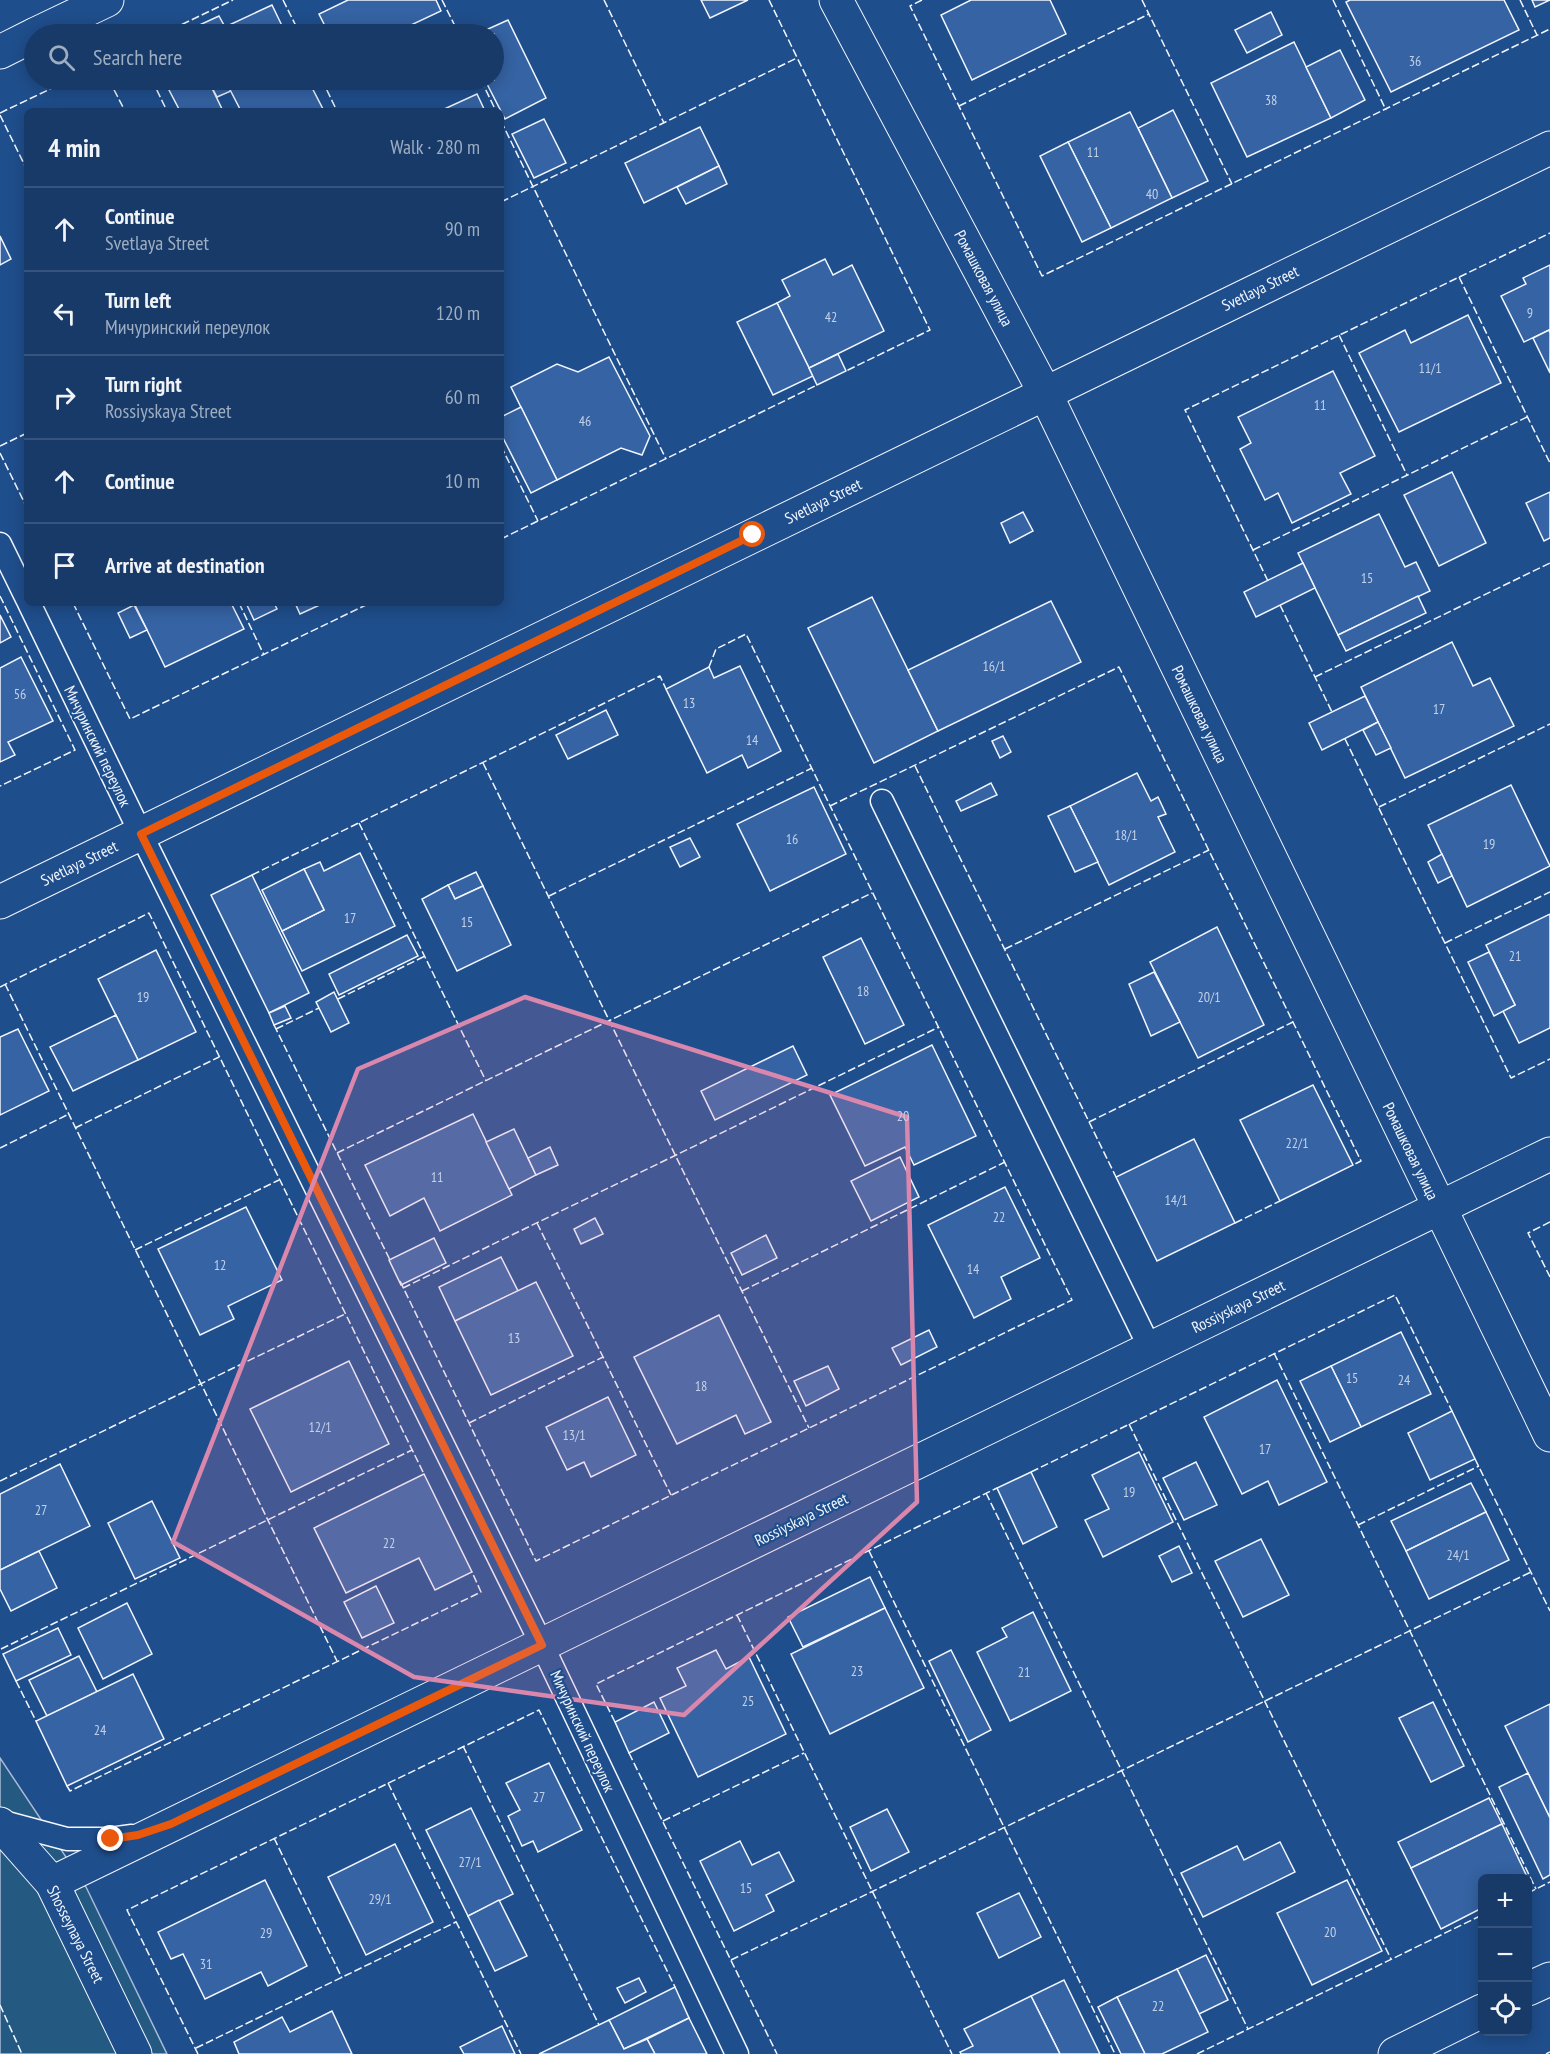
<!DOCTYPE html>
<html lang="en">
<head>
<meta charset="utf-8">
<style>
	:root { --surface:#173a69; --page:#244571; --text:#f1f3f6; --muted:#9eadc0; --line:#36547d }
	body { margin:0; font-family:"PT Sans Narrow",sans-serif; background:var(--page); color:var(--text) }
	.controls { position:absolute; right:18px; bottom:18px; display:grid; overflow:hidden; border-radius:9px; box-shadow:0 3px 15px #0003 }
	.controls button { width:54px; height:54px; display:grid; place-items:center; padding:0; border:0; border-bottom:2px solid var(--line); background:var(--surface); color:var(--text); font:30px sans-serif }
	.stop { position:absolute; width:18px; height:18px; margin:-14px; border:4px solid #ea580c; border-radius:50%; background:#fff }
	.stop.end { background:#ea580c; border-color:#fff; box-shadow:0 2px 6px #0008 }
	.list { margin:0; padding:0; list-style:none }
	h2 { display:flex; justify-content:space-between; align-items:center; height:78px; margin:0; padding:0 24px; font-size:26px }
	h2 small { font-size:20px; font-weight:400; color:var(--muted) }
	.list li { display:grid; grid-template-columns:39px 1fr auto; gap:18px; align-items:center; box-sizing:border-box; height:84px; padding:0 24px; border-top:2px solid var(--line) }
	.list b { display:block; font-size:22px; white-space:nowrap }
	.list p { margin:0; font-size:20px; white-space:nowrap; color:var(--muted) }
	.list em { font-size:20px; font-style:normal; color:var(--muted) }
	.icon { flex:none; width:33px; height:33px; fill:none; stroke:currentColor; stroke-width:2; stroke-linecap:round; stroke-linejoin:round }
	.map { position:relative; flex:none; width:1550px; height:2054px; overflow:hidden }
	.search { position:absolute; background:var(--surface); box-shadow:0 3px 15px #0003; left:24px; top:24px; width:480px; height:66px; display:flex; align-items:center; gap:15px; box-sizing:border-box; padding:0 21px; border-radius:33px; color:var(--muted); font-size:22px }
	.panel { position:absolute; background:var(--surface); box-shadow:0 3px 15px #0003; left:24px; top:108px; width:480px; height:498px; border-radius:9px }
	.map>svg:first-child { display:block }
</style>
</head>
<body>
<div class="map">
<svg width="1550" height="2054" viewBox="0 0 1550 2054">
	<rect width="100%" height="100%" fill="#1f4e8c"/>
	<path fill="#245a82" stroke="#a8bbd7" stroke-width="1.5" d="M0,1758l86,129 81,167h-167z"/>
	<g fill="#3563a3" stroke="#f2f6ff" stroke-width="1.5">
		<path d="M348,0h88l5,11 -49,23h-63l-10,-20z"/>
		<path d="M701,0h47l-38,18z"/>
		<path d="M971,0h79l16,34 -94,46 -31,-65z"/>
		<path d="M1350,0h154l15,30 -128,62 -45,-90z"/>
		<path d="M1532,0h18l-15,7z"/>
		<path d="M272,5l14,29h-76l15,-7z"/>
		<path d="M1271,12l11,23 -35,18 -12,-23z"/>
		<path d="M219,16l6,11 -15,7h-30z"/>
		<path d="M508,20l38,78 -41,21 -20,-39h9v-46h-17z"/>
		<path d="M1294,42l37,76 -84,39 -36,-74z"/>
		<path d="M1340,50l25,50 -34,18 -25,-51z"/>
		<path d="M164,80h22l-18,8z"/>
		<path d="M186,80h22l15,31h-43l-12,-23z"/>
		<path d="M208,80h17l6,11 -14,6z"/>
		<path d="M225,80h83l16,31h-83z"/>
		<path d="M477,94l8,17h-43v-1z"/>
		<path d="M1173,110l35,71 -36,17 -34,-70z"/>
		<path d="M1130,112l42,86 -61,30 -43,-86z"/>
		<path d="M544,119l22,44 -32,15 -22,-44z"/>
		<path d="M700,127l19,39 -75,37 -19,-40z"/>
		<path d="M1068,142l43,86 -29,14 -42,-86z"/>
		<path d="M719,166l8,18 -41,20 -9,-17z"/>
		<path d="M0,236l11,23 -11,6z"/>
		<path d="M825,259l8,16 19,-10 32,66 -75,37 -32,-65 13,-7 -8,-16z"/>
		<path d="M1550,265v68l-1,-3 -25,12 -23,-46 25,-12 -3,-6z"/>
		<path d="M777,303l36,73 -40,19 -36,-73z"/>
		<path d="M1468,315l33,68 -102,49 -40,-79 46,-23 6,13z"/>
		<path d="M1549,330l1,3v40l-17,-35z"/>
		<path d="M838,354l8,17 -29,14 -8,-17z"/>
		<path d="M609,357l41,79 -8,19 -21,-7 -64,32 -46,-93 46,-23 21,8z"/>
		<path d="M1333,371l42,85 -35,17 11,21 -59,29 -14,-30 -13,7 -25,-51 11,-6 -13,-26z"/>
		<path d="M521,407l36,73 -26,13 -30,-59v-17z"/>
		<path d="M1452,472l34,71 -47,23 -35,-71z"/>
		<path d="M1550,492v46l-6,3 -18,-38z"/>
		<path d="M1023,512l10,19 -23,12 -9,-20z"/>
		<path d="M1379,514l26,53 11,-5 14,29 -92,44 -40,-82z"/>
		<path d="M1303,563l12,25 -59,29 -12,-25z"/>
		<path d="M1418,596l8,17 -80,38 -8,-16z"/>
		<path d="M872,597l66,134 -64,32 -66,-135z"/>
		<path d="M1051,601l30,61 -143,69 -30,-61z"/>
		<path d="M134,603h97l13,26 -79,38z"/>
		<path d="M246,603h28l3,6 -23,11z"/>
		<path d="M295,603h29l-24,11z"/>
		<path d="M134,605l13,25 -17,8 -12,-25z"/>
		<path d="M0,615l11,22 -11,6z"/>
		<path d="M1452,642l21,44 17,-8 24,48 -109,52 -44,-91z"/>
		<path d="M21,657l32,64 -45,21 7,13 -15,7v-94z"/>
		<path d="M740,666l41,85 -33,17 -6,-13 -35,18 -41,-84 43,-22 5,11z"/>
		<path d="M1365,696l13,26 -56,28 -13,-27z"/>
		<path d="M606,710l12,25 -50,24 -12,-24z"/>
		<path d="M1378,722l13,26 -15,7 -13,-25z"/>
		<path d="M1003,736l8,16 -11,6 -8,-17z"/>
		<path d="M1137,773l14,28 7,-4 8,17 -8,3 17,35 -66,33 -39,-79z"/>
		<path d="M991,783l6,12 -36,16 -5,-10z"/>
		<path d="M1511,785l39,81 -83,41 -39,-82z"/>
		<path d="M814,787l32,67 -76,37 -33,-67z"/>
		<path d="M1070,806l28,56 -23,10 -27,-56z"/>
		<path d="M690,838l10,19 -20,10 -10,-20z"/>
		<path d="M360,853l35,73 -93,45 -20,-40 42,-21 -20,-41 16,-7 4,9z"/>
		<path d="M1442,854l10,22 -14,7 -10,-21z"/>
		<path d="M304,869l20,41 -42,21 -20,-41z"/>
		<path d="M476,872l7,14 -28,13 -7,-14z"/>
		<path d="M252,875l57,118 -40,20 -58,-118z"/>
		<path d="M448,885l7,14 28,-13 28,59 -54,26 -35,-72z"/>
		<path d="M1550,914v114l-31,15 -16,-32 12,-6 -29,-60z"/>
		<path d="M1217,927l47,98 -66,33 -48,-96z"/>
		<path d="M407,935l11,21 -79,39 -10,-21z"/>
		<path d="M861,938l43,87 -39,19 -42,-87z"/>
		<path d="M156,950l40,82 -58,28 -40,-81z"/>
		<path d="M1489,952l26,53 -21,11 -26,-54z"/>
		<path d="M1154,972l26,50 -29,14 -22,-52z"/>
		<path d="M334,992l15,31 -18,9 -15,-30z"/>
		<path d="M285,1006l6,12 -17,7 -5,-12z"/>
		<path d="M116,1015l22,45 -65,31 -23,-44z"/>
		<path d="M18,1029l31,62 -49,24v-78z"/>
		<path d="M932,1045l44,91 -62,29 -9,-18 -40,19 -35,-71z"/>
		<path d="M793,1046l14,29 -92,45 -14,-29z"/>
		<path d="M1313,1085l40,80 -73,36 -40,-81z"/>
		<path d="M473,1114l39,81 -72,36 -16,-33 -34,18 -25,-51z"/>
		<path d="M514,1129l22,46 -27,14 -23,-47z"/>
		<path d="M1194,1139l41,84 -78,38 -41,-84z"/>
		<path d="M550,1147l8,18 -22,10 -8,-17z"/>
		<path d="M900,1157l19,40 -48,24 -20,-40z"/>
		<path d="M1005,1187l35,71 -39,19 10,22 -37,19 -46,-93z"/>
		<path d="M246,1207l36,73 -54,26 6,13 -34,16 -42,-86z"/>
		<path d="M595,1218l8,16 -22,10 -7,-15z"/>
		<path d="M766,1235l11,23 -35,17 -11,-22z"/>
		<path d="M434,1238l12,25 -45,22 -12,-25z"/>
		<path d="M501,1257l17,34 -63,30 -16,-34z"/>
		<path d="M536,1282l37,74 -82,39 -36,-74z"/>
		<path d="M719,1315l52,107 -26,12 -9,-19 -59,29 -43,-87z"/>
		<path d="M929,1330l8,17 -36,18 -9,-17z"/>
		<path d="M1401,1332l30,62 -70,33 -30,-61z"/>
		<path d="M349,1361l40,83 -98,48 -41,-83z"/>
		<path d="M828,1366l11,23 -33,17 -12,-25z"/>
		<path d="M1331,1366l30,61 -31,15 -30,-61z"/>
		<path d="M1277,1380l50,102 -48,23 -11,-24 -26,13 -38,-77z"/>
		<path d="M608,1397l28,58 -45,22 -7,-15 -17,8 -21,-43z"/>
		<path d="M1452,1411l23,48 -45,21 -22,-47z"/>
		<path d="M1139,1452l34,70 -70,35 -18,-37 24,-11 -17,-34z"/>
		<path d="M1196,1462l21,43 -33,15 -21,-42z"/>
		<path d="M60,1464l30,62 -90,44v-76z"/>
		<path d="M1031,1472l26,55 -34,17 -26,-56z"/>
		<path d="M424,1474l48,98 -37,18 -16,-32 -73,35 -32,-65z"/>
		<path d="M1471,1483l15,29 -80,39 -15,-30z"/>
		<path d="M152,1501l28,57 -45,21 -27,-56z"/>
		<path d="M1486,1512l23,48 -80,39 -23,-48z"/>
		<path d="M1261,1539l28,56 -46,22 -28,-56z"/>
		<path d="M1179,1546l13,27 -20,9 -13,-26z"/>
		<path d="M39,1551l18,37 -46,23 -11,-22v-19z"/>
		<path d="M870,1577l15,31 -82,39 -15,-30z"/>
		<path d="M376,1586l18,37 -32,15 -18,-36z"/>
		<path d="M127,1603l25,51 -49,25 -25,-51z"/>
		<path d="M885,1608l39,80 -94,46 -39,-80z"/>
		<path d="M1033,1612l38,79 -61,30 -33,-69 30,-15 -5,-9z"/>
		<path d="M58,1628l13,27 -55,26 -13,-27z"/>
		<path d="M716,1650l10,19 23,-12 37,77 -88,43 -38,-79 26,-12 -9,-18z"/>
		<path d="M951,1650l40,80 -23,12 -39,-81z"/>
		<path d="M79,1656l18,36 -50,24 -18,-36z"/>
		<path d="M133,1674l31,65 -97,47 -31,-65z"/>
		<path d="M654,1702l15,31 -40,20 -14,-31z"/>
		<path d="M1433,1702l31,64 -33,16 -32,-64z"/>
		<path d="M1550,1704v114l-45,-92z"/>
		<path d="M549,1763l33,67 -44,22 -5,-11 -11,5 -14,-30 12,-6 -14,-27z"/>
		<path d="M1528,1773l22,45v57l-7,4 -44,-92z"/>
		<path d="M1489,1798l13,26 -91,44 -13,-26z"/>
		<path d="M471,1808l42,86 -45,22 -42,-86z"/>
		<path d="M887,1809l22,43 -38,19 -21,-44z"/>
		<path d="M1502,1824l29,61 -3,1v-8h-46v30l-41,21 -30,-61z"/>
		<path d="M740,1841l12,24 27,-13 15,29 -28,14 8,16 -40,20 -34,-70z"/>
		<path d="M1280,1842l15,30 -92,45 -22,-44 56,-27 7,14z"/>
		<path d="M395,1844l38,78 -67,33 -38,-78z"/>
		<path d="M265,1880l42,86 -39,20 -7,-14 -56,27 -22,-45 -12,5 -13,-27z"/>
		<path d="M1347,1880l35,71 -70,34 -35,-72z"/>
		<path d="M1019,1893l22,44 -42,21 -22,-45z"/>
		<path d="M499,1900l28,56 -32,15 -27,-55z"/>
		<path d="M1206,1955l22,45 -29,14 -22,-45z"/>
		<path d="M1177,1969l31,63 -46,22h-17l-28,-57z"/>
		<path d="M639,1978l7,14 -21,11 -8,-15z"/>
		<path d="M1064,1980l36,74h-40l-29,-58z"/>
		<path d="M675,1987l14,31 -65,31 -15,-29z"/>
		<path d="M1031,1996l29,58h-99l-1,-2 13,-6 -9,-17z"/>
		<path d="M1117,1997l28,57h-24l-23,-47z"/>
		<path d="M332,2011l20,43h-113l-5,-12 48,-25 8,15z"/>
		<path d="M689,2018l18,36h-52l-8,-15z"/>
		<path d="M609,2020l15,29 23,-10 8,15h-116z"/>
		<path d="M502,2026l13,28h-51l-4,-7z"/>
	</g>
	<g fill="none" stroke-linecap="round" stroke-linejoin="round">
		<g stroke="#f2f6ff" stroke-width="25">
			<g id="service">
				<path d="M0,544l27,55"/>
				<path d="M29,603l112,231 401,811 195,409"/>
				<path d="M882,801l268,547"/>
				<path d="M0,1821l67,18h43l22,-3"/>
			</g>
		</g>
		<g stroke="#f2f6ff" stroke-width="35">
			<g id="minor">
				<path d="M836,0l209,393 505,1042"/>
				<path d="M36,34l71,-34"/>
				<path d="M0,52l34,-17"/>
				<path d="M0,902l1550,-754"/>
				<path d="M0,1824l52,59 83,171"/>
				<path d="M52,1883l1498,-729"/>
				<path d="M1528,1989l22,-10"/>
				<path d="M1395,2054l87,-43"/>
			</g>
		</g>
		<use href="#service" stroke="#1f4e8c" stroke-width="22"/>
		<use href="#minor" stroke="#1f4e8c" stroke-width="33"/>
		<g stroke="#f2f6ff" stroke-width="1.5" stroke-dasharray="8 3" stroke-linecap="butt">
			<path d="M283,0l17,34"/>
			<path d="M442,0l17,34"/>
			<path d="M604,0l60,123"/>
			<path d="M769,0l161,330 -84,41"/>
			<path d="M922,0l-12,6 132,270 508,-247"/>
			<path d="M1142,0l90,184"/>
			<path d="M1333,0l53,110"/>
			<path d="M1520,0l17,35"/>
			<path d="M162,34l71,-34"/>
			<path d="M109,80l16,31"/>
			<path d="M152,80l15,31"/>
			<path d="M322,80l15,31"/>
			<path d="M481,80l15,31"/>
			<path d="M959,106l190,-92"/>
			<path d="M0,113l69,-33"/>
			<path d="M0,115l27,55"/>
			<path d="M501,121l165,338"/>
			<path d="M501,202l296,-144"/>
			<path d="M1459,277l91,186"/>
			<path d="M1339,335l68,140"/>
			<path d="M0,446l27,-13"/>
			<path d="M501,446l37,75"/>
			<path d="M0,453l27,55"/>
			<path d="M501,539l316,-154"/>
			<path d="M1253,550l274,-133"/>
			<path d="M1268,581l-83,-171 365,-177"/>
			<path d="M0,596l75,154 -75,36"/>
			<path d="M73,603l57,116 240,-116"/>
			<path d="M239,603l25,52"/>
			<path d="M1280,605l52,107"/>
			<path d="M1315,677l235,-114"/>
			<path d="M1345,739l166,339 39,-19"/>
			<path d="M483,763l326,665"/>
			<path d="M915,766l201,411"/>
			<path d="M830,806l289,-139 242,494 -8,4"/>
			<path d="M1379,807l171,-83"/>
			<path d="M359,823l127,258"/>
			<path d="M252,875l408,-199 6,13"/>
			<path d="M549,896l263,-128"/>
			<path d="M1445,943l105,-51"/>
			<path d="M1005,949l204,-99"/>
			<path d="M5,984l332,677"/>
			<path d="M0,987l149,-74 275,561"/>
			<path d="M338,999l87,-43"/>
			<path d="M274,1025l117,237"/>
			<path d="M276,1029l43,-21"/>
			<path d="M1089,1122l204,-100"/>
			<path d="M75,1128l144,-71"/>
			<path d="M0,1148l69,-34"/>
			<path d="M337,1153l535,-260"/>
			<path d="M1550,1222l-22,11 22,44"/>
			<path d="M537,1223l134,272"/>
			<path d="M1235,1223l45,-22"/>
			<path d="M135,1250l144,-70"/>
			<path d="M400,1281l136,280 536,-261 -326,-666 -30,15 -7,18"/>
			<path d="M403,1288l536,-261"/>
			<path d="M742,1291l263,-129"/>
			<path d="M1274,1353l262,536"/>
			<path d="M469,1423l134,-66"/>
			<path d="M1129,1424l262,535"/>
			<path d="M1475,1459l75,152"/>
			<path d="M1031,1472l364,-177 57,116"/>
			<path d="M0,1481l345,-167"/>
			<path d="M986,1493l262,536"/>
			<path d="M1358,1525l121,-59"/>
			<path d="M869,1551l246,503"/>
			<path d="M737,1615l215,439"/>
			<path d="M1,1649l411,-199"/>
			<path d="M16,1681l20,40"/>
			<path d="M615,1722l-19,-38 401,-196"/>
			<path d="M463,1746l136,279"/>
			<path d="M629,1753l148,301"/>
			<path d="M388,1783l133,271"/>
			<path d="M67,1786l3,5 411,-199 -9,-20"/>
			<path d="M663,1821l141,-68"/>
			<path d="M274,1838l68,140"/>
			<path d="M1528,1893l22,-11"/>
			<path d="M731,1960l800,-388"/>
			<path d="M0,2005l22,49"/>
			<path d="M196,2048l260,-126"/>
			<path d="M198,2054l-71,-144 412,-200 136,277"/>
			<path d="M1197,2054l285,-139"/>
			<path d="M1546,2054l4,-2"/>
		</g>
	</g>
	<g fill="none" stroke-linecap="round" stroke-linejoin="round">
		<path stroke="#ea580c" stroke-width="8" d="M111,1839l27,-4 33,-11 371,-179 -401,-811 612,-299"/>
	</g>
	<path fill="#da87ad" fill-opacity="0.2" stroke="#da87ad" stroke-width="4.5" stroke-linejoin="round" d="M525,997l382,120 10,385 -233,213 -270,-38 -241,-135 185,-473z"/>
	<g text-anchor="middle" stroke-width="4.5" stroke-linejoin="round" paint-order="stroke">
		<g font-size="14" fill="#c3d1e8">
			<text x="1415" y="66">36</text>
			<text x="1271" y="105">38</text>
			<text x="1093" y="157">11</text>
			<text x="1152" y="199">40</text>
			<text x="1530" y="318">9</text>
			<text x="831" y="322">42</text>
			<text x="1430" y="373">11/1</text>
			<text x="1320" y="410">11</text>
			<text x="585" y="426">46</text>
			<text x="1367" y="583">15</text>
			<text x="994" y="671">16/1</text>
			<text x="20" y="699">56</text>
			<text x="689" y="708">13</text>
			<text x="1439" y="714">17</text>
			<text x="752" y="745">14</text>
			<text x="1126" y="840">18/1</text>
			<text x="792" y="844">16</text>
			<text x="1489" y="849">19</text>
			<text x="350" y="923">17</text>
			<text x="467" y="927">15</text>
			<text x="1515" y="961">21</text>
			<text x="863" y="996">18</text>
			<text x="143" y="1002">19</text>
			<text x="1209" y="1002">20/1</text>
			<text x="903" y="1121">20</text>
			<text x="1297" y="1148">22/1</text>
			<text x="437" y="1182">11</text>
			<text x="1176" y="1205">14/1</text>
			<text x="999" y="1222">22</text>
			<text x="220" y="1270">12</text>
			<text x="973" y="1274">14</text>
			<text x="514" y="1343">13</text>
			<text x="1352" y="1383">15</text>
			<text x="1404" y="1385">24</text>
			<text x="701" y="1391">18</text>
			<text x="320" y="1432">12/1</text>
			<text x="574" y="1440">13/1</text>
			<text x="1265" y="1454">17</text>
			<text x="1129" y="1497">19</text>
			<text x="41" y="1515">27</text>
			<text x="389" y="1548">22</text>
			<text x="1458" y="1560">24/1</text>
			<text x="857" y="1676">23</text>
			<text x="1024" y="1677">21</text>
			<text x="748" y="1706">25</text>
			<text x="100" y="1735">24</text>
			<text x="539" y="1802">27</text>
			<text x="470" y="1867">27/1</text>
			<text x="746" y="1893">15</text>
			<text x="380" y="1904">29/1</text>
			<text x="1330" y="1937">20</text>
			<text x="266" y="1938">29</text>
			<text x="206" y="1969">31</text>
			<text x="1158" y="2011">22</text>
		</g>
		<g font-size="16" fill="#f2f6ff" stroke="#1f4e8c">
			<text transform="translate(984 278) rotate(62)" y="6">Ромашковая улица</text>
			<text transform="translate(1260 288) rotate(-26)" y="6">Svetlaya Street</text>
			<text transform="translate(823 501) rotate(-26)" y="6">Svetlaya Street</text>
			<text transform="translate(1200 714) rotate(64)" y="6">Ромашковая улица</text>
			<text transform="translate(98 746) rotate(64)" y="6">Мичуринский переулок</text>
			<text transform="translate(79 863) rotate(-26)" y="6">Svetlaya Street</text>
			<text transform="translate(1411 1151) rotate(64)" y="6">Ромашковая улица</text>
			<text transform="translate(1238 1306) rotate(-26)" y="6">Rossiyskaya Street</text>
			<text transform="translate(801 1519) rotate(-26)" y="6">Rossiyskaya Street</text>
			<text transform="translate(583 1731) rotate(65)" y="6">Мичуринский переулок</text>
			<text transform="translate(76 1934) rotate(63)" y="6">Shosseynaya Street</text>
		</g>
	</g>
</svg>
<div class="controls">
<button>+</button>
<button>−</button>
<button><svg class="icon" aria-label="locate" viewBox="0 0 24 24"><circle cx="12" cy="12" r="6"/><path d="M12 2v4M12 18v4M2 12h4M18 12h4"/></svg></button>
</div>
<div class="stop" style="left:753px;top:535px"></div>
<div class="stop end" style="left:111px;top:1839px"></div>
<div class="search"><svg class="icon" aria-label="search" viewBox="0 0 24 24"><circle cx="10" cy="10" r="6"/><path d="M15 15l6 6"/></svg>Search here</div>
<section class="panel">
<h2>4 min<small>Walk · 280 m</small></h2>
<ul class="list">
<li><svg class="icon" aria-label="ahead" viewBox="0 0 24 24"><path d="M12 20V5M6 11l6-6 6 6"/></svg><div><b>Continue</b><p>Svetlaya Street</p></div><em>90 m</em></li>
<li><svg class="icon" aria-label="left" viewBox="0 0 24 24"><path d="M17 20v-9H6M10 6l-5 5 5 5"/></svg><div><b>Turn left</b><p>Мичуринский переулок</p></div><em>120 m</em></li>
<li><svg class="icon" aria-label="right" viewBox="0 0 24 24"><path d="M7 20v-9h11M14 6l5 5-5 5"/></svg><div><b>Turn right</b><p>Rossiyskaya Street</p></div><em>60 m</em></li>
<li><svg class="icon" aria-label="ahead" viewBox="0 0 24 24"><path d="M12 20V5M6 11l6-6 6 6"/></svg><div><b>Continue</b></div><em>10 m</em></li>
<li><svg class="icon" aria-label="arrive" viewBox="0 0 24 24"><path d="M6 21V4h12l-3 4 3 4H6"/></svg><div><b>Arrive at destination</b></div></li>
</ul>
</section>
</div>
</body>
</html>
